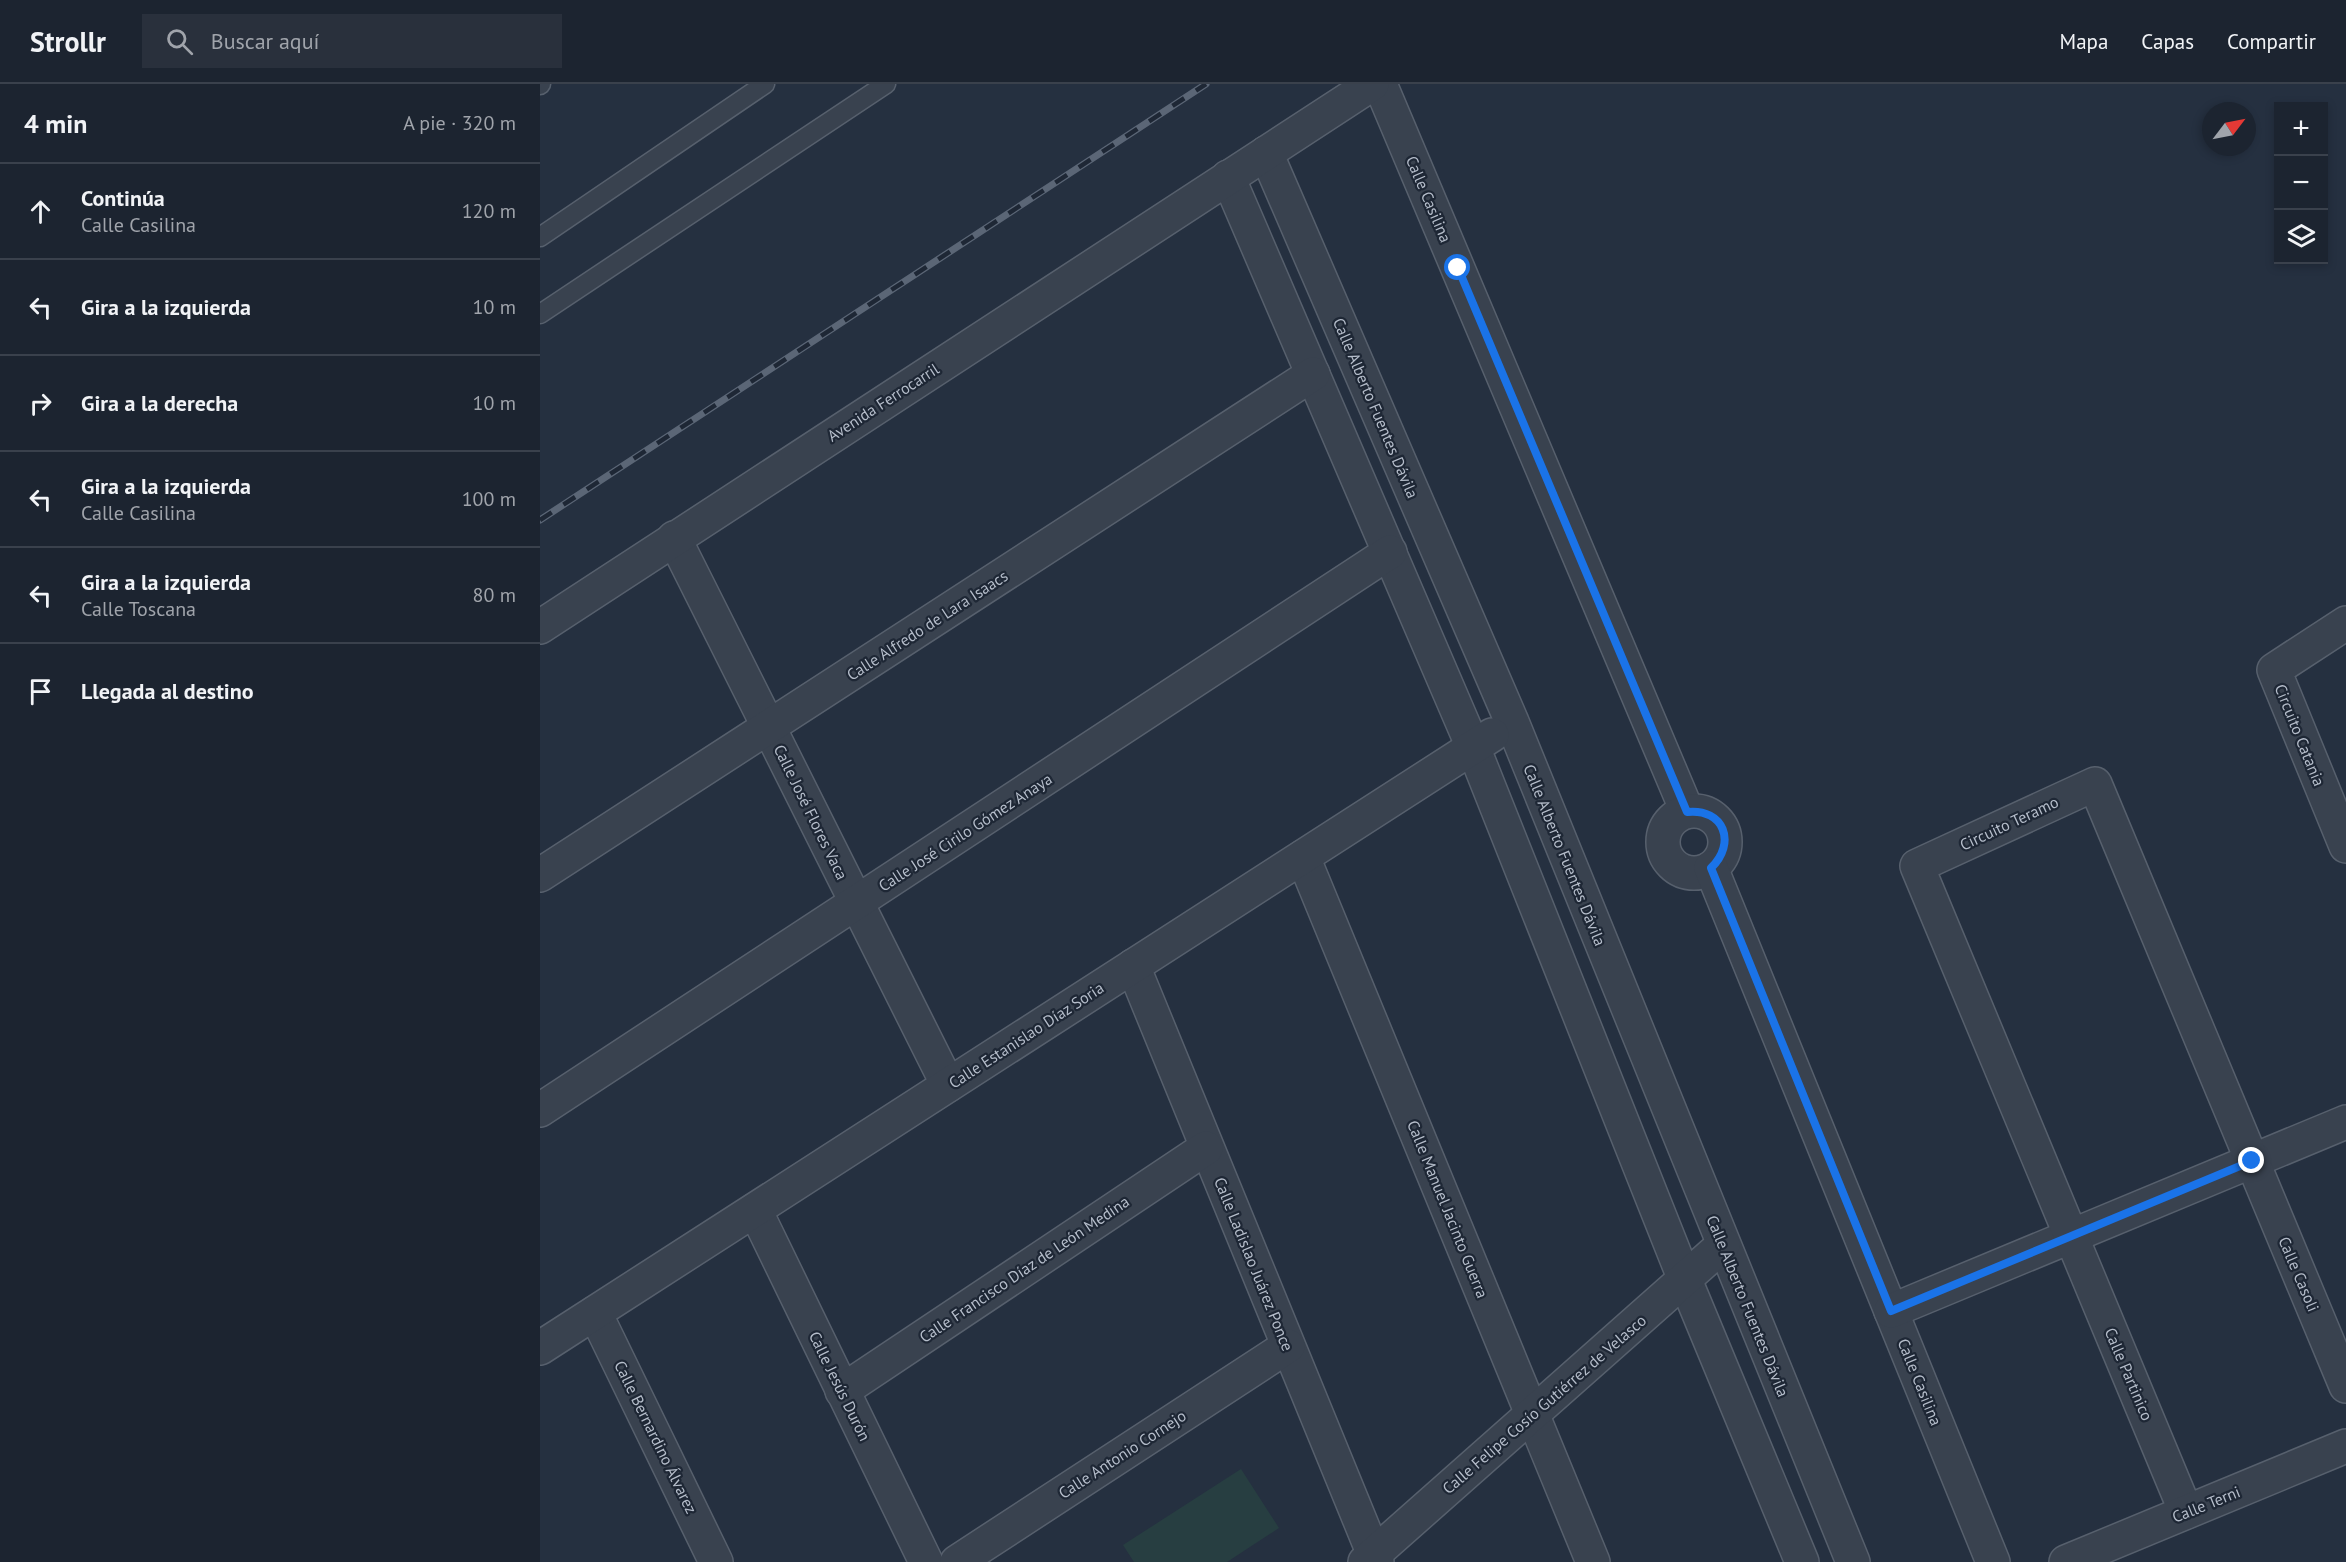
<!DOCTYPE html>
<html lang="es">
<head>
<meta charset="utf-8">
<style>
	:root { --surface:#1c2430; --page:#29303c; --text:#f1f3f6; --muted:#a0a4ab; --line:#3a414c }
	body { margin:0; font-family:"PT Sans",sans-serif; background:var(--page); color:var(--text) }
	.controls { position:absolute; right:18px; top:18px; display:grid; overflow:hidden; border-radius:0px; box-shadow:0 3px 9px #0003 }
	.controls button { width:54px; height:54px; display:grid; place-items:center; padding:0; border:0; border-bottom:2px solid var(--line); background:var(--surface); color:var(--text); font:30px sans-serif }
	.compass { position:absolute; left:1662px; top:18px; width:54px; height:54px; border-radius:50%; background:var(--surface); box-shadow:0 3px 9px #0003; rotate:58deg }
	.stop { position:absolute; width:18px; height:18px; margin:-14px; border:4px solid #1a73e8; border-radius:50%; background:#fff }
	.stop.end { background:#1a73e8; border-color:#fff; box-shadow:0 2px 6px #0008 }
	.list { margin:0; padding:0; list-style:none }
	h2 { display:flex; justify-content:space-between; align-items:center; height:78px; margin:0; padding:0 24px; font-size:26px }
	h2 small { font-size:20px; font-weight:400; color:var(--muted) }
	.list li { display:grid; grid-template-columns:39px 1fr auto; gap:18px; align-items:center; box-sizing:border-box; height:96px; padding:0 24px; border-top:2px solid var(--line) }
	.list b { display:block; font-size:22px; white-space:nowrap }
	.list p { margin:0; font-size:20px; white-space:nowrap; color:var(--muted) }
	.list em { font-size:20px; font-style:normal; color:var(--muted) }
	.icon { flex:none; width:33px; height:33px; fill:none; stroke:currentColor; stroke-width:2; stroke-linecap:round; stroke-linejoin:round }
	.map { position:relative; flex:none; width:1806px; height:1478px; overflow:hidden }
	header { display:flex; align-items:center; gap:36px; box-sizing:border-box; height:84px; padding:0 30px; background:var(--surface); border-bottom:2px solid var(--line) }
	header strong { font-size:28px }
	nav { display:flex; gap:33px; margin-inline-start:auto; font-size:21px }
	.search { width:420px; height:54px; background:var(--page); display:flex; align-items:center; gap:15px; box-sizing:border-box; padding:0 21px; border-radius:0px; color:var(--muted); font-size:22px }
	main { display:flex }
	aside { flex:1; background:var(--surface) }
	.map>svg:first-child { display:block }
</style>
</head>
<body>
<header>
<strong>Strollr</strong>
<div class="search"><svg class="icon" aria-label="search" viewBox="0 0 24 24"><circle cx="10" cy="10" r="6"/><path d="M15 15l6 6"/></svg>Buscar aquí</div>
<nav><a>Mapa</a><a>Capas</a><a>Compartir</a></nav>
</header>
<main>
<aside>
<h2>4 min<small>A pie · 320 m</small></h2>
<ul class="list">
<li><svg class="icon" aria-label="ahead" viewBox="0 0 24 24"><path d="M12 20V5M6 11l6-6 6 6"/></svg><div><b>Continúa</b><p>Calle Casilina</p></div><em>120 m</em></li>
<li><svg class="icon" aria-label="left" viewBox="0 0 24 24"><path d="M17 20v-9H6M10 6l-5 5 5 5"/></svg><div><b>Gira a la izquierda</b></div><em>10 m</em></li>
<li><svg class="icon" aria-label="right" viewBox="0 0 24 24"><path d="M7 20v-9h11M14 6l5 5-5 5"/></svg><div><b>Gira a la derecha</b></div><em>10 m</em></li>
<li><svg class="icon" aria-label="left" viewBox="0 0 24 24"><path d="M17 20v-9H6M10 6l-5 5 5 5"/></svg><div><b>Gira a la izquierda</b><p>Calle Casilina</p></div><em>100 m</em></li>
<li><svg class="icon" aria-label="left" viewBox="0 0 24 24"><path d="M17 20v-9H6M10 6l-5 5 5 5"/></svg><div><b>Gira a la izquierda</b><p>Calle Toscana</p></div><em>80 m</em></li>
<li><svg class="icon" aria-label="arrive" viewBox="0 0 24 24"><path d="M6 21V4h12l-3 4 3 4H6"/></svg><div><b>Llegada al destino</b></div></li>
</ul>
</aside>
<div class="map">
<svg width="1806" height="1478" viewBox="0 0 1806 1478">
	<rect width="100%" height="100%" fill="#253040"/>
	<path fill="#273e41" d="M701,1385l38,59 -52,34h-93l-11,-17z"/>
	<g fill="none" stroke-linecap="round" stroke-linejoin="round">
		<g stroke="#57606d" stroke-width="21">
			<g id="service">
				<path d="M0,1l1,-1"/>
				<path d="M0,153l225,-153"/>
				<path d="M0,230l346,-230"/>
			</g>
		</g>
		<g stroke="#57606d" stroke-width="36">
			<g id="minor">
				<path d="M840,0l307,727"/>
				<path d="M726,69l246,569 341,840"/>
				<path d="M688,93l245,570 212,533 117,282"/>
				<path d="M134,454l274,547"/>
				<path d="M1806,539l-72,47 72,176"/>
				<path d="M0,543l832,-543"/>
				<circle cx="1154" cy="758" r="31"/>
				<path d="M763,773l290,705"/>
				<path d="M1171,784l282,694"/>
				<path d="M0,791l773,-501"/>
				<path d="M593,882l244,596"/>
				<path d="M0,1026l850,-558"/>
				<path d="M215,1126l171,352"/>
				<path d="M1351,1227l455,-189"/>
				<path d="M55,1229l121,249"/>
				<path d="M0,1264l952,-613"/>
				<path d="M302,1307l364,-243"/>
				<path d="M1646,1428l-269,-646 178,-82 251,602"/>
				<path d="M417,1478l331,-216"/>
				<path d="M825,1478l358,-317"/>
				<path d="M1526,1478l280,-116"/>
			</g>
		</g>
		<use href="#service" stroke="#39424f" stroke-width="18"/>
		<use href="#minor" stroke="#39424f" stroke-width="33"/>
		<g stroke="#5b6676" stroke-width="7">
			<path id="rail" d="M0,436l666,-436"/>
		</g>
		<use href="#rail" stroke="#1e2735" stroke-width="4.5" stroke-dasharray="14" stroke-linecap="butt"/>
	</g>
	<g fill="none" stroke-linecap="round" stroke-linejoin="round">
		<path stroke="#1a73e8" stroke-width="8" d="M918,184l229,544c37,-4 50,31 24,56l180,443 361,-150"/>
	</g>
	<g text-anchor="middle" stroke-width="4.5" stroke-linejoin="round" paint-order="stroke">
		<g font-size="16" fill="#b5bdca" stroke="#1e2735">
			<text transform="translate(889 115) rotate(67)" y="6">Calle Casilina</text>
			<text transform="translate(343 318) rotate(-33)" y="6">Avenida Ferrocarril</text>
			<text transform="translate(836 324) rotate(67)" y="6">Calle Alberto Fuentes Dávila</text>
			<text transform="translate(387 541) rotate(-33)" y="6">Calle Alfredo de Lara Isaacs</text>
			<text transform="translate(1760 651) rotate(68)" y="6">Circuito Catania</text>
			<text transform="translate(271 728) rotate(64)" y="6">Calle José Flores Vaca</text>
			<text transform="translate(1469 739) rotate(-25)" y="6">Circuito Teramo</text>
			<text transform="translate(425 748) rotate(-33)" y="6">Calle José Cirilo Gómez Anaya</text>
			<text transform="translate(1025 771) rotate(68)" y="6">Calle Alberto Fuentes Dávila</text>
			<text transform="translate(486 951) rotate(-33)" y="6">Calle Estanislao Díaz Soria</text>
			<text transform="translate(908 1125) rotate(68)" y="6">Calle Manuel Jacinto Guerra</text>
			<text transform="translate(714 1180) rotate(68)" y="6">Calle Ladislao Juárez Ponce</text>
			<text transform="translate(484 1185) rotate(-34)" y="6">Calle Francisco Díaz de León Medina</text>
			<text transform="translate(1759 1190) rotate(67)" y="6">Calle Casoli</text>
			<text transform="translate(1208 1222) rotate(68)" y="6">Calle Alberto Fuentes Dávila</text>
			<text transform="translate(1589 1290) rotate(67)" y="6">Calle Partinico</text>
			<text transform="translate(1380 1298) rotate(68)" y="6">Calle Casilina</text>
			<text transform="translate(300 1302) rotate(64)" y="6">Calle Jesús Durón</text>
			<text transform="translate(1004 1320) rotate(-41)" y="6">Calle Felipe Cosío Gutiérrez de Velasco</text>
			<text transform="translate(116 1353) rotate(64)" y="6">Calle Bernardino Álvarez</text>
			<text transform="translate(582 1370) rotate(-33)" y="6">Calle Antonio Cornejo</text>
			<text transform="translate(1666 1420) rotate(-22)" y="6">Calle Terni</text>
		</g>
	</g>
</svg>
<div class="controls">
<button>+</button>
<button>−</button>
<button><svg class="icon" aria-label="layers" viewBox="0 0 24 24"><path d="M12 4l9 5-9 5-9-5zM3 14l9 5 9-5"/></svg></button>
</div>
<svg class="compass" viewBox="-18 -18 36 36"><path d="M0-13l5 13h-10z" fill="#e53935"/><path d="M0 13l5-13h-10z" fill="#a0a4ab"/></svg>
<div class="stop" style="left:918px;top:184px"></div>
<div class="stop end" style="left:1712px;top:1077px"></div>
</div>
</main>
</body>
</html>
